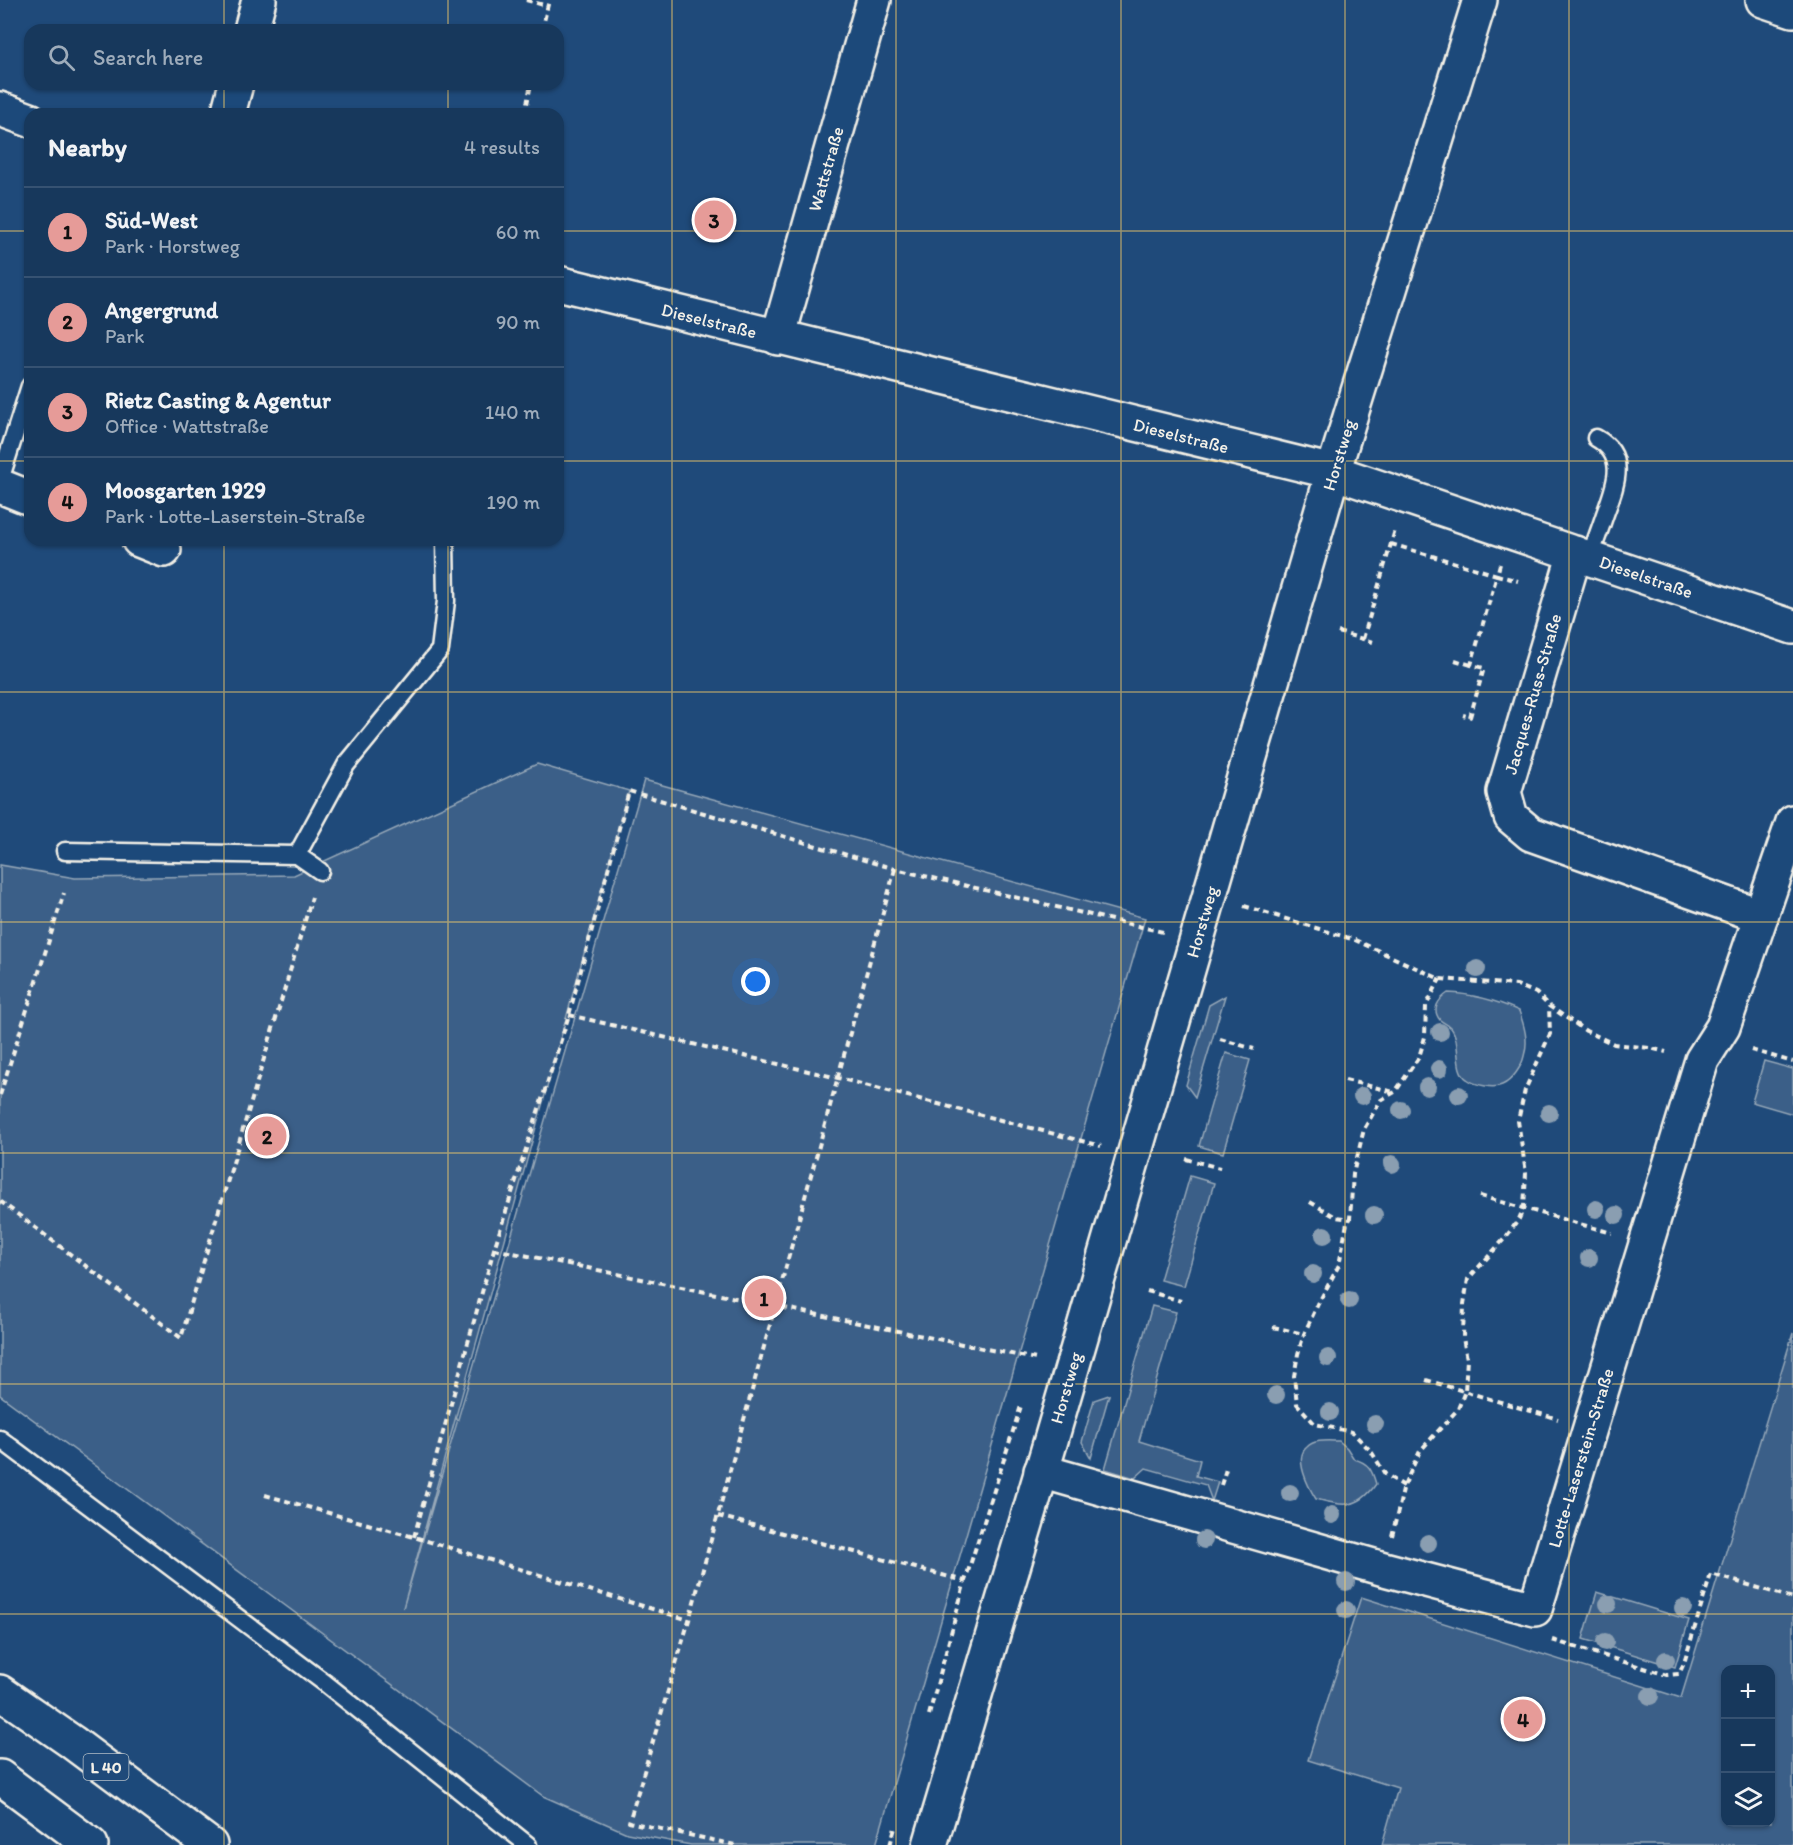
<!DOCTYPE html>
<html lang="en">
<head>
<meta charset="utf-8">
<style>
	:root { --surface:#17385c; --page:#203f62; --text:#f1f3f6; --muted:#9eacbb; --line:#365272; --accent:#e69b98 }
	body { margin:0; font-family:Itim,sans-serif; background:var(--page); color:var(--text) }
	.controls { position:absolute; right:18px; bottom:18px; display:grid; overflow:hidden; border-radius:12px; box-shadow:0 2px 4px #0004 }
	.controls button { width:54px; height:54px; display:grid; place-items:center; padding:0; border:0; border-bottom:2px solid var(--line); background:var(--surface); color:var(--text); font:30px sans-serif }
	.you { position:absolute; left:756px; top:982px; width:21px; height:21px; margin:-15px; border:4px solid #fff; border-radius:50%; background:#1a73e8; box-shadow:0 0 0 9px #1a73e833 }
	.badge { display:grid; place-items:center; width:39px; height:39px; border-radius:50%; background:var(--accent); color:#111; font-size:20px; font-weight:700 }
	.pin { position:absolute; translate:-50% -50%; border:3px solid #fff; box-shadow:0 2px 6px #0006 }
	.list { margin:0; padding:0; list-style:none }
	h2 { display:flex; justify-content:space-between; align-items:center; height:78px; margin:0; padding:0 24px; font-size:26px }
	h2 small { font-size:20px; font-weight:400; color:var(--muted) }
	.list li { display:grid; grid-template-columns:39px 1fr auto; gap:18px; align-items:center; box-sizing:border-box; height:90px; padding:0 24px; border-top:2px solid var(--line) }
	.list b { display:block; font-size:22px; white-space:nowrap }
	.list p { margin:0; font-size:20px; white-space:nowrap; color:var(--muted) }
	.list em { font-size:20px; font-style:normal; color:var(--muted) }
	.icon { flex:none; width:33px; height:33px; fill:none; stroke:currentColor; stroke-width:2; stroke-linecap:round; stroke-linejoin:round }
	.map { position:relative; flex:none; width:1793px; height:1845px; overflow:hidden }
	.search { position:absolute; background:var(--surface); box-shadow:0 2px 4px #0004; left:24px; top:24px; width:540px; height:66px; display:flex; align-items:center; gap:15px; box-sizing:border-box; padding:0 21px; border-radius:18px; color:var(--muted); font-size:22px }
	.panel { position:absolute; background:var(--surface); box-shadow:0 2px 4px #0004; left:24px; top:108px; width:540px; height:438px; border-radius:18px }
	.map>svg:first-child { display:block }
</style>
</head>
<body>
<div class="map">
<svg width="1793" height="1845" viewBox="0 0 1793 1845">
	<rect width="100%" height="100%" fill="#1f4a7a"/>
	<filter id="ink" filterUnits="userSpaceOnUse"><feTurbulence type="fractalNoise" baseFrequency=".0167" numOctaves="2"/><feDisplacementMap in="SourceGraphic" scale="12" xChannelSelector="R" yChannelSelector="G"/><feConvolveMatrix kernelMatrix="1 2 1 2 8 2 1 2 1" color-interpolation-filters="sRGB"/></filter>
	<g filter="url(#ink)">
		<g fill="#3a5f88" stroke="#97a8b8" stroke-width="1.5" fill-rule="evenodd">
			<path d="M537,764l92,27 -226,817 241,-828 501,138 -269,927h-185l-64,-12 -84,-37 -543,-401v-530l75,13 219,-3z"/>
			<path d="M1448,993c26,1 47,7 71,18 5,14 10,30 5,45 -2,10 -12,25 -22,29 -9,4 -27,0 -35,-6 -14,-9 -5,-37 -16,-51 -3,-4 -8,-5 -11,-8 -9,-11 -1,-21 8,-27z"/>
			<path d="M1225,996l-30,101 -9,-12 23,-80z"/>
			<path d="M1226,1053l24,7 -27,93 -24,-7z"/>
			<path d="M1764,1061l29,8v45l-41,-12z"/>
			<path d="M1190,1176l24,7 -30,103 -24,-6z"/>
			<path d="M1152,1306l24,6 -37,129 61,19 -4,16 22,6 -6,19 -6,-16 -60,-17 -11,10 -30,-9z"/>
			<path d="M1793,1333v512h-411l16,-57 -90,-28 53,-163 320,101zM1726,1670h44v152h-44z"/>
			<path d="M1109,1395l-18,63 -9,-16 12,-42z"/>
			<path d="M1339,1441l8,7 7,11c15,4 18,11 22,25 -18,26 -33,22 -60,15 -7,-11 -23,-41 -9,-52 8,-8 21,-6 32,-6z"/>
			<path d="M1597,1592l92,28 -14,47 -92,-28z"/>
		</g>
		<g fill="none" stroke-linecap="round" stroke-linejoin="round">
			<g stroke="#f4f1e8" stroke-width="21">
				<g id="lane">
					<path d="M0,480l30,-94"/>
					<path d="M1589,558c6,-15 11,-29 16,-44 10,-28 24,-58 -9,-76"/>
					<path d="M65,851l232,4"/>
					<path d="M320,871l-23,-16 49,-90 94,-115 6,-49 -1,-61"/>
					<path d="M0,1439l325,244 203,162"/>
				</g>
			</g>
			<g stroke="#f4f1e8" stroke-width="38">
				<g id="street">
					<path d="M251,30l8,-30"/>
					<path d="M0,109l30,11"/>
					<path d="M228,114l8,-30"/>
					<path d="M558,283l775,189 460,155"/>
					<path d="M778,338l96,-338"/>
					<path d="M0,486l30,12"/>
					<path d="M139,540l25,10"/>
					<path d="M1575,553l-71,239 7,25 20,17 230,82"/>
					<path d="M1041,1471l343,98 151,40 167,-549 21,-33 70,-205"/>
				</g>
			</g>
			<g stroke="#f4f1e8" stroke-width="38">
				<g id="secondary">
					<path d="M1763,0l30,10"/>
					<path d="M930,1845l121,-405 282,-968 147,-472"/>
				</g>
			</g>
			<g stroke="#f4f1e8" stroke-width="38">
				<g id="highway">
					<path d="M0,1692l72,50 138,103"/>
					<path d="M0,1777l91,68"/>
				</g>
			</g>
			<g stroke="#f4f1e8" stroke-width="4" stroke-dasharray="6 4.5" stroke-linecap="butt">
				<path d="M526,0l21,6"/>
				<path d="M542,30l7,-30"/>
				<path d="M525,114l6,-30"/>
				<path d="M1391,544l106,31 -26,90 13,3 -14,49 -7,-2"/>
				<path d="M1500,564l-3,11 21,6"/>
				<path d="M1338,632l35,10"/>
				<path d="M1363,639l32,-109"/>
				<path d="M1455,660l16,5"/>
				<path d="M1244,906l111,34 85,39 77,6 19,8 13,13 37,25 28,13 36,4 16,4"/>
				<path d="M569,1015l269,63 263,68"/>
				<path d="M1220,1039l34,10"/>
				<path d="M1751,1050l42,12"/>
				<path d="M1345,1080l49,12"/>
				<path d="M0,1095l64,-202"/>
				<path d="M1186,1159l34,9"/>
				<path d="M1480,1196l132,37"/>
				<path d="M0,1201l181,137 131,-441"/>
				<path d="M1310,1202l26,15 14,2"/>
				<path d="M494,1249l542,110 1,-1"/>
				<path d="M1147,1291l34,10"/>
				<path d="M1273,1327l31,7"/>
				<path d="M1426,1380l132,39"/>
				<path d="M1221,1485l6,-19"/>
				<path d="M1404,1486l-19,-12 -14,-23 -19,-19 -37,-8 -18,-20 -3,-28 4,-22 6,-20 14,-30 21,-39 8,-42 3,-4 3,-45 11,-45 17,-29 14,-8 24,-35 6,-20 1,-31 14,-27"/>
				<path d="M265,1495l149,42 275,83"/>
				<path d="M718,1516l247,65"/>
				<path d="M1392,1536l12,-50 16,-35 38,-42 7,-18 2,-32 -4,-21 1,-34 4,-25 38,-42 13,-18 5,-12 2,-34 -8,-52 7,-31 25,-56 -1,-28"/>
				<path d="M414,1537l80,-288 75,-234 60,-224 266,78 268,63"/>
				<path d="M1552,1640l115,35 12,-1 5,-11 27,-89 82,24"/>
				<path d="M929,1715l36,-134 56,-175"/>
				<path d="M735,1845l-106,-23 60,-202 206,-751"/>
				<path d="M890,1845l5,-17"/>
			</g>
			<use href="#lane" stroke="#1f4a7a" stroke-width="16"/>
			<use href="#street" stroke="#1f4a7a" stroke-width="33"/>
			<use href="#secondary" stroke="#1f4a7a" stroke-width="33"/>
			<use href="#highway" stroke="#1f4a7a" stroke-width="33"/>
		</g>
		<g fill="#8a9eb1">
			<circle cx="1477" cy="969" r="9"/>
			<circle cx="1440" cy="1032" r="9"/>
			<circle cx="1439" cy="1069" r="9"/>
			<circle cx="1427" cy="1087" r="9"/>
			<circle cx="1459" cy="1095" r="9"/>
			<circle cx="1362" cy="1096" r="9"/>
			<circle cx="1401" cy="1110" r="9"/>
			<circle cx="1549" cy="1113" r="9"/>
			<circle cx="1392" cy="1164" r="9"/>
			<circle cx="1596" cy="1209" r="9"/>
			<circle cx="1374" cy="1215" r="9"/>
			<circle cx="1616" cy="1215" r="9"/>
			<circle cx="1324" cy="1235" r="9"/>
			<circle cx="1589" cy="1258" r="9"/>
			<circle cx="1313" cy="1274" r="9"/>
			<circle cx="1349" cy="1300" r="9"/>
			<circle cx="1328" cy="1358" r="9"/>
			<circle cx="1276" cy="1395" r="9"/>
			<circle cx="1330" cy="1412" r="9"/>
			<circle cx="1375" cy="1424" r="9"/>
			<circle cx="1290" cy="1493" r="9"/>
			<circle cx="1332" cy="1515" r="9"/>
			<circle cx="1204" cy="1540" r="9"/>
			<circle cx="1428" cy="1543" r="9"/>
			<circle cx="1346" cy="1582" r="9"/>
			<circle cx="1608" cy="1604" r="9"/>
			<circle cx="1683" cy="1608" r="9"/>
			<circle cx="1346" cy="1610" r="9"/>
			<circle cx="1605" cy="1642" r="9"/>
			<circle cx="1666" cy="1660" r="9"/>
			<circle cx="1650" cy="1696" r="9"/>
		</g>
	</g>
	<path fill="none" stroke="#ffd166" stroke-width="1.5" stroke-opacity="0.55" d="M224,0v30M448,0v30M672,0v1845M896,0v1845M1121,0v1845M1345,0v1845M1569,0v1845M224,84v30M448,84v30M0,231h30M558,231h1235M0,461h30M558,461h1235M224,540v1305M448,540v1305M0,692h1793M0,922h1793M0,1153h1793M0,1384h1793M0,1614h1793"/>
	<g text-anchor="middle" stroke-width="4.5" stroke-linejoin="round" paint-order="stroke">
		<rect fill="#1f4a7a" stroke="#b4bfc7" stroke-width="1.5" x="83.5" y="1754" width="45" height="26" rx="4.5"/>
		<g font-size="16" font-weight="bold" fill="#f4f1e8">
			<text x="106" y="1773">L 40</text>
		</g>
		<g font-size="18" fill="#f4f1e8" stroke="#1f4a7a">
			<text transform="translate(826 169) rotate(-74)" y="6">Wattstraße</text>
			<text transform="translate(709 321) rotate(14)" y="6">Dieselstraße</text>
			<text transform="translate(1181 436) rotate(14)" y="6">Dieselstraße</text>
			<text transform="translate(1339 455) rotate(-73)" y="6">Horstweg</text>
			<text transform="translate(1646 577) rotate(19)" y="6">Dieselstraße</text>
			<text transform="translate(1533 694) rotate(-74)" y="6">Jacques-Russ-Straße</text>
			<text transform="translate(1202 922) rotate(-74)" y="6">Horstweg</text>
			<text transform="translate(1066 1388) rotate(-74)" y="6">Horstweg</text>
			<text transform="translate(1581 1458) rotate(-73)" y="6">Lotte-Laserstein-Straße</text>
		</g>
	</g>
</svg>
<div class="controls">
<button>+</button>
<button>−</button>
<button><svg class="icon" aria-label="layers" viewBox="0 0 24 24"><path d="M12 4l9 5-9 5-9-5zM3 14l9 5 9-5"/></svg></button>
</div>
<div class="you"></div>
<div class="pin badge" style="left:764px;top:1298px">1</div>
<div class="pin badge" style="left:267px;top:1136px">2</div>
<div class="pin badge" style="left:714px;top:220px">3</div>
<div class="pin badge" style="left:1523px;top:1719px">4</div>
<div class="search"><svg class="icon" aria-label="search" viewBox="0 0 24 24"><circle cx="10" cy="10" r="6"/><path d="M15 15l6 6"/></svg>Search here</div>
<section class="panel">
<h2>Nearby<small>4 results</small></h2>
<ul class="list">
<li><span class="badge">1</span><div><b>Süd-West</b><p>Park · Horstweg</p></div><em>60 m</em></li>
<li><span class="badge">2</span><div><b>Angergrund</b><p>Park</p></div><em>90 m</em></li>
<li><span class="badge">3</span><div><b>Rietz Casting &amp; Agentur</b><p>Office · Wattstraße</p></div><em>140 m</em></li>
<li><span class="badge">4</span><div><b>Moosgarten 1929</b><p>Park · Lotte-Laserstein-Straße</p></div><em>190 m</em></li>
</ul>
</section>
</div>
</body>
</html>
